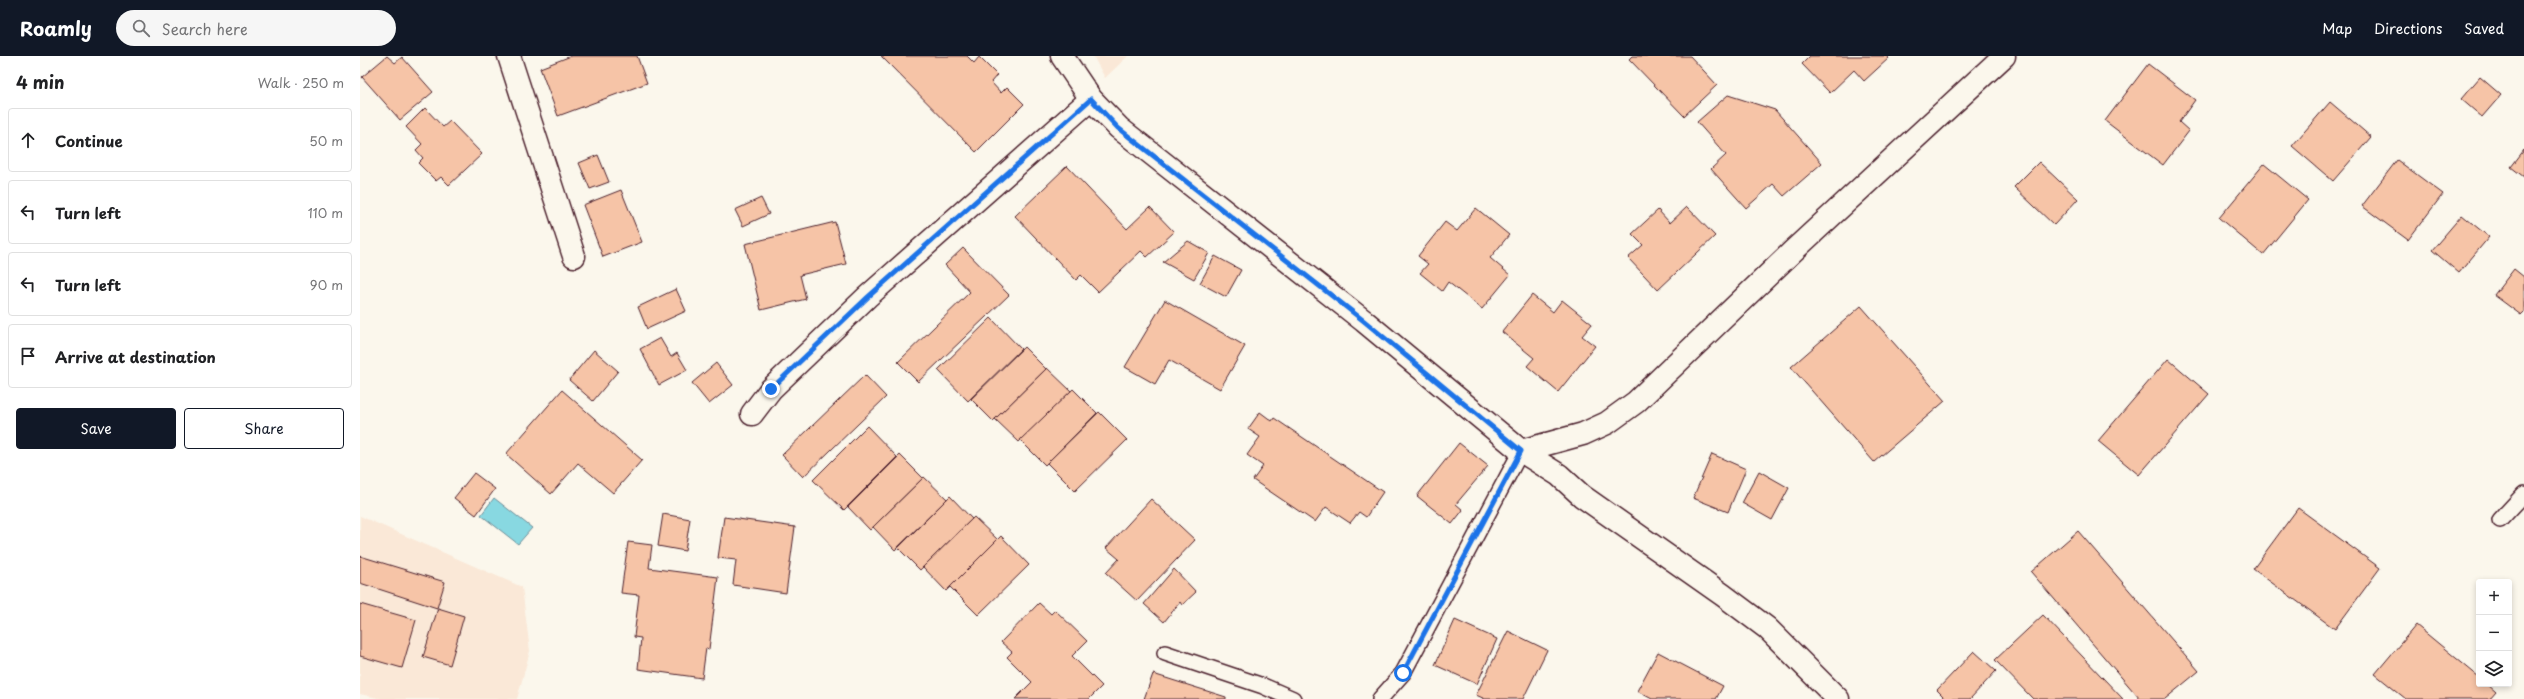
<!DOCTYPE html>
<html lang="en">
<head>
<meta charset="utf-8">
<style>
	:root { --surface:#fff; --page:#f6f6f6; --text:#202124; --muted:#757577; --line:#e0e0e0; --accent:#111827 }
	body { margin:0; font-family:"Playpen Sans",sans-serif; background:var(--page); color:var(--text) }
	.controls { position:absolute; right:12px; bottom:12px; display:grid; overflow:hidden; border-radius:4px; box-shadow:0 2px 6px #0003 }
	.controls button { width:36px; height:36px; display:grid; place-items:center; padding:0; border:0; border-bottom:1px solid var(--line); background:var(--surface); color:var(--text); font:20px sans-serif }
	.stop { position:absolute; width:12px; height:12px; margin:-9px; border:3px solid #1a73e8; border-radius:50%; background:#fff }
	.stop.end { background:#1a73e8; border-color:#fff; box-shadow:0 1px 4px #0008 }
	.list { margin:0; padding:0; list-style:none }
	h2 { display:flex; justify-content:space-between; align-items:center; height:52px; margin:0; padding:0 16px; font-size:17px }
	h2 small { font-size:13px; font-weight:400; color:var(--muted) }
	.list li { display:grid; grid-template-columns:26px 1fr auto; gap:12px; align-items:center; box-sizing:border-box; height:64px; margin:0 8px 8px; padding:0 8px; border:1px solid var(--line); border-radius:4px }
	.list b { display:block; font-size:15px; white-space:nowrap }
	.list em { font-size:13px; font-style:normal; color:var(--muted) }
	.actions { display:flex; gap:8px; padding:12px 16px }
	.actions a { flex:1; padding:9px 0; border:1px solid var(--accent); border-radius:4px; text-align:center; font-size:14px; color:var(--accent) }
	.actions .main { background:var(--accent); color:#fff }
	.icon { flex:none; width:22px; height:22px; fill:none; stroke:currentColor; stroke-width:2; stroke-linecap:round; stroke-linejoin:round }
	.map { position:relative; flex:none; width:2164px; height:643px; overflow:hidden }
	header { display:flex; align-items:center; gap:24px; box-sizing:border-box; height:56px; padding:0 20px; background:var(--accent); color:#fff }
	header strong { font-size:19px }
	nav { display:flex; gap:22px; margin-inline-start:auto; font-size:14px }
	.search { width:280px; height:36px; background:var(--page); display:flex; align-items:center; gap:10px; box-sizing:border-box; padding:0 14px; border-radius:22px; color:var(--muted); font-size:15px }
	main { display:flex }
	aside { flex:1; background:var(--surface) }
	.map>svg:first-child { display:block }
</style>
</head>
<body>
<header>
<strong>Roamly</strong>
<div class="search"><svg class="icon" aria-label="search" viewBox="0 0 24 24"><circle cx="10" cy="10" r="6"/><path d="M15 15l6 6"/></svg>Search here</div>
<nav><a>Map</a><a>Directions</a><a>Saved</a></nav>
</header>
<main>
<aside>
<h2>4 min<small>Walk · 250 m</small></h2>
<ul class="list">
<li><svg class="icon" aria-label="ahead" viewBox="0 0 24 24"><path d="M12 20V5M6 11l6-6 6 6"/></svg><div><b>Continue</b></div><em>50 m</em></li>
<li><svg class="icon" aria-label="left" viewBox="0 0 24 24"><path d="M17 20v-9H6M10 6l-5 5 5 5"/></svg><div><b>Turn left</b></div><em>110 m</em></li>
<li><svg class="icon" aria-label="left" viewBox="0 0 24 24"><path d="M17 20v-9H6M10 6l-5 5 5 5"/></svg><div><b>Turn left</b></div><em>90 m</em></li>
<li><svg class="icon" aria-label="arrive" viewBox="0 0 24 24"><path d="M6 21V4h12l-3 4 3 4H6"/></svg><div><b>Arrive at destination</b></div></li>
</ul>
<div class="actions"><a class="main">Save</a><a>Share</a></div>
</aside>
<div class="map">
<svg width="2164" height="643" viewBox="0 0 2164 643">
	<rect width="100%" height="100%" fill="#fbf7ec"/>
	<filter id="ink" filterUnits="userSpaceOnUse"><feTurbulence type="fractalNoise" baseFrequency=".025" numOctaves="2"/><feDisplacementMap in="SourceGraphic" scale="8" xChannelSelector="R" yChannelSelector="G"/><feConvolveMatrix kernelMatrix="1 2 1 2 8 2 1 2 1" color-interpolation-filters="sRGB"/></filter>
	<g filter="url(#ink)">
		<g fill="#fae8d7">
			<path d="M733,0h35l-23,22z"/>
			<path d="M0,460l162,71 8,64 -13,48h-135l-22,-5z"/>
		</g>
		<path fill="#88d8e1" stroke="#6f8e98" d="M134,442l38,30 -14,16 -37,-29z"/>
		<g fill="#f6c4a7" stroke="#4a1f2b">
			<path d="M27,0l8,7 7,-6 31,35 -33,28 -38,-43z"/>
			<path d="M211,0h66l10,27 -89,33 -18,-48z"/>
			<path d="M521,0h86l7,7 5,-6 18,18 -6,7 10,11 6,-6 17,17 -48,48z"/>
			<path d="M1272,0h58l27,29 -33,31 -55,-57z"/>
			<path d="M1450,0h77l2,2 -25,23 -10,-11 -24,23 -28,-29z"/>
			<path d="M1788,8l47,36 -16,22 10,9 -26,34 -58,-44z"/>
			<path d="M2120,21l21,18 -19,22 -21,-18z"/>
			<path d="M1368,39l47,15 47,53 -38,33 -11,-12 -27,24 -35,-39 15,-14 -29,-33z"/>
			<path d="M1970,46l41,35 -38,44 -41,-35z"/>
			<path d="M65,52l18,19 7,-6 32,33 -33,31 -8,-8 -5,4 -18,-18 5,-5 -7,-8 6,-6 -16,-17z"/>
			<path d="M2164,94v27l-13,-10z"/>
			<path d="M238,99l11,27 -19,7 -11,-26z"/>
			<path d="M2037,104l46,34 -35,46 -46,-34z"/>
			<path d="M1679,106l39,37 -24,26 -40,-38z"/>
			<path d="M1904,108l44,36 -45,55 -44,-37z"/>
			<path d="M707,110l60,63 23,-22 24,25 -27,25 -6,-6 -43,41 -17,-17 -5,5 -61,-64z"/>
			<path d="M261,134l21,52 -39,15 -20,-52z"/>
			<path d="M401,142l8,16 -26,12 -8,-16z"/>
			<path d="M1327,151l28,29 -57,54 -30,-32 15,-13 -11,-11 26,-24 12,13z"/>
			<path d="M1116,152l33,27 -19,23 20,17 -28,34 -34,-27 -6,9 -22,-18 8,-9 -10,-8 27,-34 12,9z"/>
			<path d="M2102,159l27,22 -30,36 -27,-23z"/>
			<path d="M475,166l11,42 -46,11 6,24 -45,11 -16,-66z"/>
			<path d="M828,185l21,12 -15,26 -31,-17z"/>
			<path d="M603,192l46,47 -91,87 -20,-20 72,-70 -25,-27z"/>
			<path d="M855,200l26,14 -15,27 -26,-14z"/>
			<path d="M2154,213l10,8v35l-3,3 -27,-20z"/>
			<path d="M316,233l10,22 -39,18 -9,-22z"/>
			<path d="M1172,239l21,17 9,-12 30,24 -10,12 13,10 -37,46 -31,-26 7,-8 -32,-26z"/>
			<path d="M805,244l80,46 -25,43 -51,-29 -14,24 -30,-17z"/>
			<path d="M1501,250l84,95 -71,61 -83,-95z"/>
			<path d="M631,262l30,31 -53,52 -30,-31z"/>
			<path d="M300,282l11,19 6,-4 10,17 -28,15 -19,-36z"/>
			<path d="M664,291l22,22 -53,52 -22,-22z"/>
			<path d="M234,294l24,21 -25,30 -24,-21z"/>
			<path d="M1808,303l41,35 -70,81 -41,-34z"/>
			<path d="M356,307l17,22 -24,19 -17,-21z"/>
			<path d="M687,312l24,23 -52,51 -24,-23z"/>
			<path d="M505,319l21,22 -83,80 -21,-22z"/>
			<path d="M713,333l24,24 -52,52 -25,-25z"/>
			<path d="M202,334l80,70 -29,33 -35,-30 -27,31 -45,-40z"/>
			<path d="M739,356l28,28 -52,51 -28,-28z"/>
			<path d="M900,356l12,9 2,-3 109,74 -17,25 -7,-5 -9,11 -24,-16 -11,15 -62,-42 10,-14 -16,-11 13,-18 -12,-8z"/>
			<path d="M507,370l30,31 -53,53 -31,-30z"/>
			<path d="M1099,387l29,23 -32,38 7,6 -11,14 -35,-28z"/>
			<path d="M1352,398l34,15 -18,43 -35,-14z"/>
			<path d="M540,399l23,23 -53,52 -22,-23z"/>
			<path d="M1399,415l30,17 -17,32 -30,-17z"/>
			<path d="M114,417l21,16 -19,26 -22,-17z"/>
			<path d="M564,421l23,22 -52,51 -22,-23z"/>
			<path d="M590,440l22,23 -52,51 -22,-22z"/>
			<path d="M791,443l44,41 -58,61 -31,-28 13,-14 -13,-11z"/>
			<path d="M1938,452l82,60 -45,61 -82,-60z"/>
			<path d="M303,458l27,5 -5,32 -27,-5z"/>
			<path d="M364,461l71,10 -9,66 -53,-8 3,-25 -18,-2z"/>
			<path d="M614,461l24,23 -52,51 -23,-24z"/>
			<path d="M1718,475l121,140 -34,28h-25l-109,-127z"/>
			<path d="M641,480l28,29 -51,50 -28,-28z"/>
			<path d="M268,486l24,3 -3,23 69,9 -9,72 -3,-1 -4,30 -64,-9 3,-31 -7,-1 5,-42 -18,-2z"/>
			<path d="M0,500l85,26 -8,26 -77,-25z"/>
			<path d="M814,513l22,23 -14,13 -2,-3 -16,20 -20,-18z"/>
			<path d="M679,547l12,11 4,-4 32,31 -15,15 30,30 -13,13h-74l17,-17 -25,-25 5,-5 -11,-10z"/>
			<path d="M0,548l56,16 -14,48 -42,-12z"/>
			<path d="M78,552l26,8 -14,49 -27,-8z"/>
			<path d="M1683,559l80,84h-90l-38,-39z"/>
			<path d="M1095,564l42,19 -20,45 -42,-19z"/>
			<path d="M2056,569l63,52v7h8l9,8 -6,7h-84l-31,-25z"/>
			<path d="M1148,575l39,19 -24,49h-38l-9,-4z"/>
			<path d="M1614,595l22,20 -26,28h-24l-9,-9z"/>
			<path d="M1298,596l65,34 -7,13h-64l-15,-8z"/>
			<path d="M793,618l73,23v2h-82z"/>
		</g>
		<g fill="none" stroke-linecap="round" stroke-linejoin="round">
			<g stroke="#4a1f2b" stroke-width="18">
				<g id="lane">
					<path d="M2140,464l24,-26"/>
					<path d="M805,597l98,33 30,13"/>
					<path d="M1020,643l23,-26 118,-222"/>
				</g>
			</g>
			<g stroke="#4a1f2b" stroke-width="25">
				<g id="street">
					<path d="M149,0l65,200"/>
					<path d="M702,0l29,43 28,29 245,193 157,130 38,24 23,21 141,99 44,33 71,71"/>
					<path d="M392,358l19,-25 96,-92 224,-198"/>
					<path d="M1161,395l62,-17 24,-11 29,-21 157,-151 211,-195"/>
				</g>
			</g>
			<use href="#lane" stroke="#fbf7ec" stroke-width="15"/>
			<use href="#street" stroke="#fbf7ec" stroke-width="22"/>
		</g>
	</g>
	<g fill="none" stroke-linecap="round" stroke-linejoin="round" filter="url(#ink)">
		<path stroke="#1a73e8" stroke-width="5" d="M411,333l97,-92 223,-198 27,29 246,193 157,130 -118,222"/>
	</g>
</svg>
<div class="controls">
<button>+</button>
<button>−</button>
<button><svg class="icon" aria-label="layers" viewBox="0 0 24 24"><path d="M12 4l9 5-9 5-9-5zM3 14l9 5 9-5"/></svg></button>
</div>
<div class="stop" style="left:1043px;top:617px"></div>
<div class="stop end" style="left:411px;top:333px"></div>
</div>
</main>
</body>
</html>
